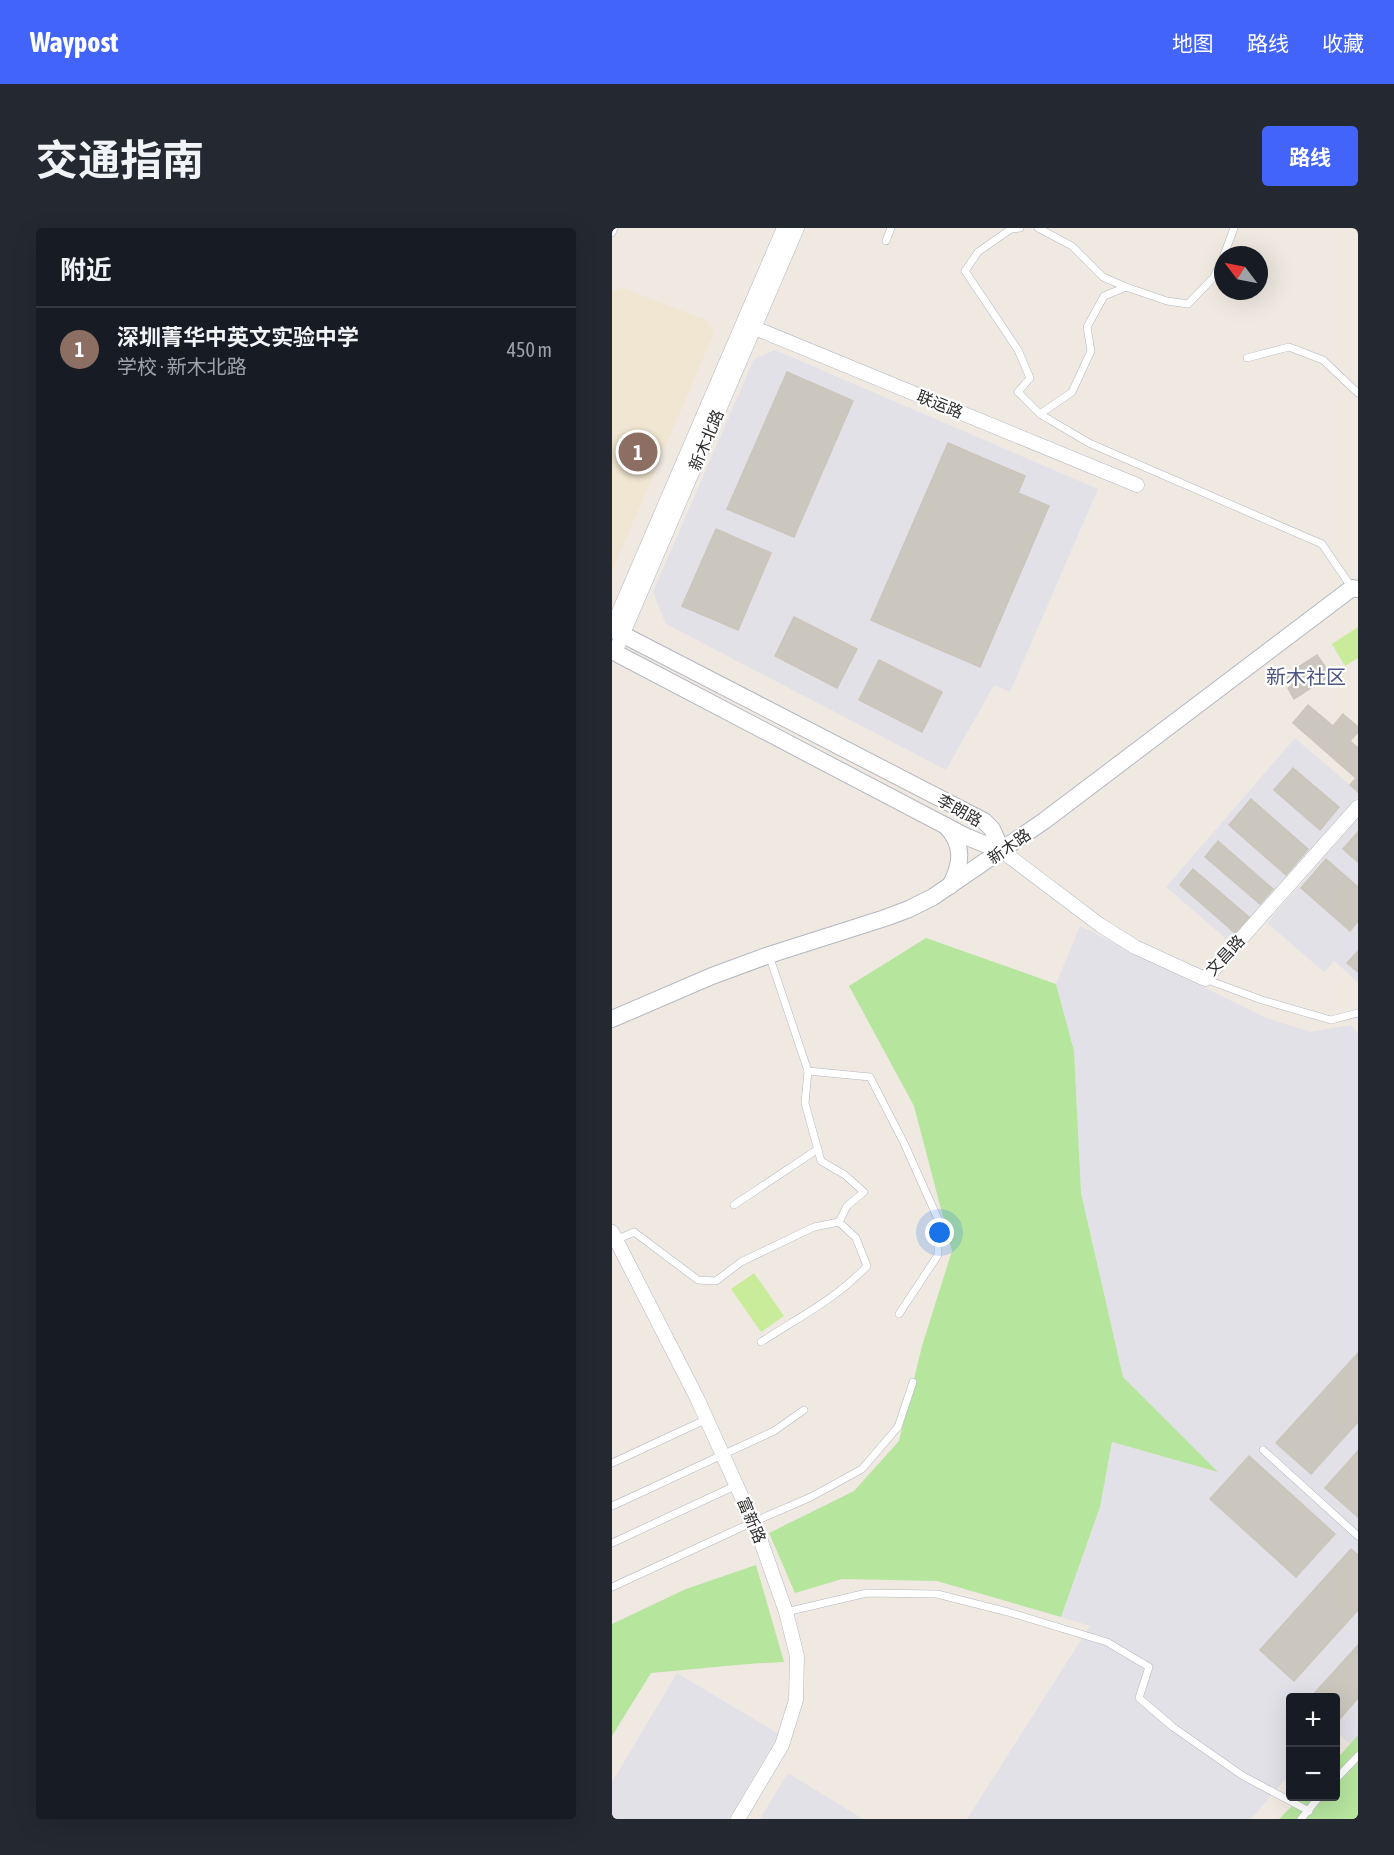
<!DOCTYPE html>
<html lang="zh">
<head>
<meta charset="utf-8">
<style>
	:root { --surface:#171b24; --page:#242831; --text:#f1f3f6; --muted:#9ea1a6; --line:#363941; --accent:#4264fb }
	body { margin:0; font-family:"Asap Condensed","Noto Sans SC",sans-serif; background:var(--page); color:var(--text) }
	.controls { position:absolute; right:18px; bottom:18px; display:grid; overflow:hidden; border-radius:6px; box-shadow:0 6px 24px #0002 }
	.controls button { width:54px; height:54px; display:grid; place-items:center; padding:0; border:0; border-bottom:2px solid var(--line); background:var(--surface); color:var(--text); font:30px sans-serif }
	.compass { position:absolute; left:602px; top:18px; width:54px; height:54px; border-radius:50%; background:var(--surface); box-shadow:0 6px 24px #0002; rotate:302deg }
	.you { position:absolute; left:328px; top:1005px; width:21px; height:21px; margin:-15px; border:4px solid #fff; border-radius:50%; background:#1a73e8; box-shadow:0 0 0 9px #1a73e833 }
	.badge { display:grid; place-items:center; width:39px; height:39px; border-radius:50%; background:var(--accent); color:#fff; font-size:20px; font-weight:700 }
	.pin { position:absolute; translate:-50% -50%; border:3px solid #fff; box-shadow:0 2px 6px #0006 }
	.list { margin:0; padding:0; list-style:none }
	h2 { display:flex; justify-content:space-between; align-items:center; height:78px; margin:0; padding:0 24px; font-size:26px }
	h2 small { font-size:20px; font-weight:400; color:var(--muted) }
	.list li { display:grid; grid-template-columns:39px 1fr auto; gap:18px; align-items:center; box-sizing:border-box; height:84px; padding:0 24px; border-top:2px solid var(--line) }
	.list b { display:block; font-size:22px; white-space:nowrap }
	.list p { margin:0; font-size:20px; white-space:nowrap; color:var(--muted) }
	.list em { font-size:20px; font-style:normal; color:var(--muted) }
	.map { position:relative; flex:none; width:746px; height:1591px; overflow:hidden; border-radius:6px }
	header { display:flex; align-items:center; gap:36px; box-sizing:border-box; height:84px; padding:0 30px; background:var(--accent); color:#fff }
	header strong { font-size:28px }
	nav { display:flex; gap:33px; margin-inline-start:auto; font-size:21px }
	.intro { display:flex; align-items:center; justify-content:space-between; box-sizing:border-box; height:144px; padding:0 36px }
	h1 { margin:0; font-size:42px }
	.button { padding:15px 27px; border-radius:6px; background:var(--accent); color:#fff; font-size:21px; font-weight:700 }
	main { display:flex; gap:36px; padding:0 36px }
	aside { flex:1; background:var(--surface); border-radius:6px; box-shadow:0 6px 24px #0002 }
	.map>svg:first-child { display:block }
</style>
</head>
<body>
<header>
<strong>Waypost</strong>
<nav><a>地图</a><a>路线</a><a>收藏</a></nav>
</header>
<div class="intro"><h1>交通指南</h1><a class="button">路线</a></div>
<main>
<aside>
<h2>附近<small></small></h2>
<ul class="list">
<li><span class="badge" style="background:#8d6e63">1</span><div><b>深圳菁华中英文实验中学</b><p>学校 · 新木北路</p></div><em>450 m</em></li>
</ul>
</aside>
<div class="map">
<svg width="746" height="1591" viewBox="0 0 746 1591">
	<rect width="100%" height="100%" fill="#efe9e1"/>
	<g fill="#e3e1e8">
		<path d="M163,122l323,139 -88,203 -16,-7 -48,85 -280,-146 -13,-32 101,-233z"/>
		<path d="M683,510l63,54v4l-127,147 -65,-56z"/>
		<path d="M746,590v164l-24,-21 -10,11 -57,-49z"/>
		<path d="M468,698l184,91 46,15 41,-7 7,9v701l-8,9 -14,-13v-33h-46v76l-39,45h-284l123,-193 -29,-9 39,-110 12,-65 104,29 -93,-94 -42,-184 -7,-142 -18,-67z"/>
		<path d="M65,1445l102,61 -50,85h-117v-37z"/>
		<path d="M176,1545l75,46h-103z"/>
	</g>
	<path fill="#f0e6d1" d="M11,60l83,32 8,12 -102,239v-280z"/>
	<g fill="#b6e59e">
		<path d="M314,710l130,46 18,67 7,142 42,184 95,95 -106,-30 -12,65 -39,110 -124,-36 -95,-2 -47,14 -26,-60 85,-42 45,-50 23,-95 30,-95 -38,-145 -65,-120z"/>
		<path d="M144,1337l28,97 -36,2 -97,9 -39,63v-112l74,-35z"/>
		<path d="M746,1507v84h-79l22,-22 35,-1v-36z"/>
	</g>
	<g fill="#c9ec9a">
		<path d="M746,399v31l-13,8 -13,-22z"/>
		<path d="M142,1045l30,43 -23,16 -30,-43z"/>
	</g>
	<g fill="#cbc7bf" stroke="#cbc5ba" stroke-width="1.5">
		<path d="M175,144l66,29 -59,136 -67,-28z"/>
		<path d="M336,215l77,33 -7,17 31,13 -69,161 -109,-47z"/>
		<path d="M104,301l55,24 -33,77 -56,-24z"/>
		<path d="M182,389l63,32 -20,39 -62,-32z"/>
		<path d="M705,427l14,20 -37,24 -6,-11 4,-3 -6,-10z"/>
		<path d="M267,432l63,32 -20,40 -63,-32z"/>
		<path d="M696,477l25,21 10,-12 15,13v5l-8,9 8,7v44l-8,-7 6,-7 -63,-55z"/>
		<path d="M681,540l46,39 -19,23 -46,-40z"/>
		<path d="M639,571l57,50 -22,26 -57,-50z"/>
		<path d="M746,604v30l-15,-13z"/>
		<path d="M606,613l55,48 -13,15 -55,-47z"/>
		<path d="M714,631l32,28v34l-8,10 -49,-43z"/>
		<path d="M581,641l56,48 -14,16 -55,-48z"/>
		<path d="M746,723v21l-11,-9z"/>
		<path d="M746,1125v69l-47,52 -35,-31z"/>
		<path d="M746,1223v66l-33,-29z"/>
		<path d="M637,1228l86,78 -39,43 -86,-78z"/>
		<path d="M739,1321l7,6v55l-64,71 -34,-31z"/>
		<path d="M746,1417v53l-20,23 -2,-2v-21l-25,-1z"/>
	</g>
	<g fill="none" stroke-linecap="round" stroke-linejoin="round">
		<g stroke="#b4b7c1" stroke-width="8">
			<g id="service">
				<path d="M408,0l-9,1 -33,23 -13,19 53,79 12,28 -12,14 22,22 49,29 233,101 30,44"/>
				<path d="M426,0l34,18 31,31 23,10"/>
				<path d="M0,5l2,-5"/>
				<path d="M274,13l5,-13"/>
				<path d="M612,27l10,-27"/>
				<path d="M635,130l42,-11 34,13 35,33"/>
				<path d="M428,186l32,-22 19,-41 -4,-24 17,-31 22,-9 41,14 21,3 26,-27 9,-19"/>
				<path d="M157,727l39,116 62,6 34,66 34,76v36l-39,59"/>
				<path d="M593,751l57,21 69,20 27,-7"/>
				<path d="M122,977l84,-56"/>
				<path d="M4,1012l18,-8 64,48 18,1 25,-19 73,-35 25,-5"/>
				<path d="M149,1114c38,-25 74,-42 106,-76l-11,-28 -17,-16 8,-16 17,-14 -19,-17 -24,-14 -16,-58 3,-32"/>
				<path d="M651,1222l95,86"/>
				<path d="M0,1235l95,-44"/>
				<path d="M0,1278l162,-75 30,-21"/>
				<path d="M0,1315l125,-58"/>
				<path d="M0,1359l141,-65 58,-25 51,-28 36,-42 15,-45"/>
				<path d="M174,1384l81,-19 70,1 71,18 99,30 42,25 -10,31 34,29 70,49 66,35"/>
				<path d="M724,1551l22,-23"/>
				<path d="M689,1591l19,-23"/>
			</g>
		</g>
		<g stroke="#b4b7c1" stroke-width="15">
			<g id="minor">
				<path d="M133,96l392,161"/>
				<path d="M0,400l172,-400"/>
				<path d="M3,424l182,-424"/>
				<path d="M390,623l98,74 35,22 70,32 153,-172"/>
				<path d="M0,1004l85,166 61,135 28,79 11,44 -1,44 -14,45 -44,74"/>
			</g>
		</g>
		<g stroke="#b4b7c1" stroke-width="18">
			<g id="tertiary">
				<path d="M0,401l372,192 8,8 10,22"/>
				<path d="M0,423l355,186 35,14"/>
				<path d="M334,598c18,19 16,38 4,60"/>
				<path d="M0,791l100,-43 57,-21 116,-37 24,-9 24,-12 111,-76 308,-233 6,1"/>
			</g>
		</g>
		<use href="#service" stroke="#fff" stroke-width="7"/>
		<use href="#minor" stroke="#fff" stroke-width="14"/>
		<use href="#tertiary" stroke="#fff" stroke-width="16"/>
	</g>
	<g text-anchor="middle" stroke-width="4.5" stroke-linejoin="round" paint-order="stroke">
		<g font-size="16" fill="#2e2e2e" stroke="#fff">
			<text transform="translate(328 176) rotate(22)" y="6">联运路</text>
			<text transform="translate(94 212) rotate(-67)" y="6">新木北路</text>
			<text transform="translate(348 582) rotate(29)" y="6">李朗路</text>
			<text transform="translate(397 618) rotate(-35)" y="6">新木路</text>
			<text transform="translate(613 727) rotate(-47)" y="6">文昌路</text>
			<text transform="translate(140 1292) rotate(67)" y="6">富新路</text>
		</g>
		<g font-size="20" fill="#4d5680" stroke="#fff">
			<text x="694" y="456">新木社区</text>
		</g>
	</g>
</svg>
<div class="controls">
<button>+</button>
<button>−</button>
</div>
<svg class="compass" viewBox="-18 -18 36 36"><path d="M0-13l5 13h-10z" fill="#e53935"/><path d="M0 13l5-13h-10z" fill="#9ea1a6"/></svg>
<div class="you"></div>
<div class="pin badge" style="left:26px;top:224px;background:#8d6e63">1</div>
</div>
</main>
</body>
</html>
